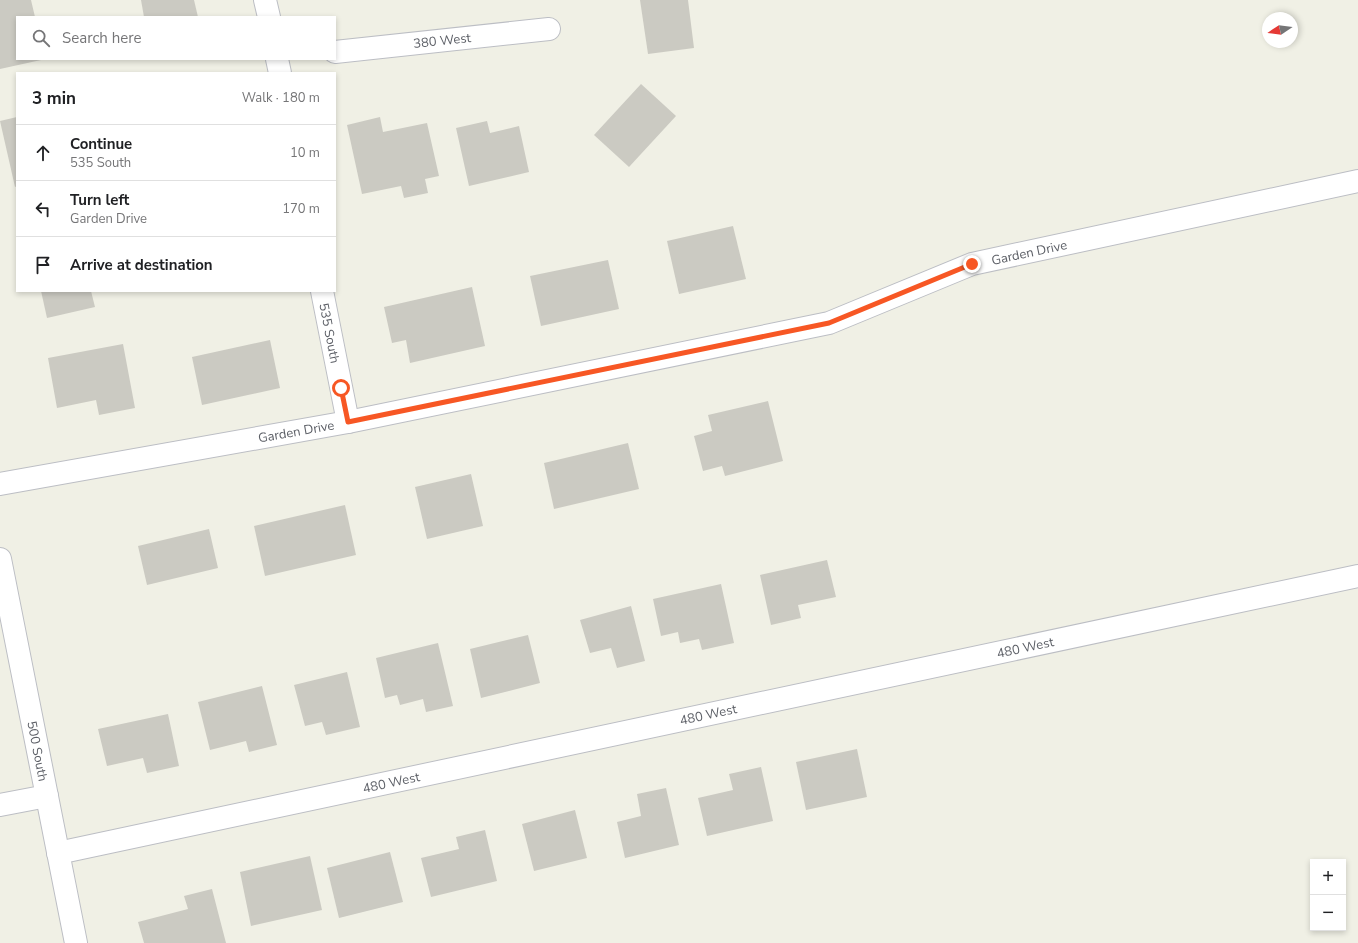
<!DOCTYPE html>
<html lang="en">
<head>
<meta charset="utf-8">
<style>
	:root { --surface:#fff; --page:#f2f2f2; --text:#202124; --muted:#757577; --line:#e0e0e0 }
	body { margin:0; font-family:"Nunito Sans",sans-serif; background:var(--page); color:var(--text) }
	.controls { position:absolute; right:12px; bottom:12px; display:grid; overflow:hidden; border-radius:0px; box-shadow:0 2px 6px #0003 }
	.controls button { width:36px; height:36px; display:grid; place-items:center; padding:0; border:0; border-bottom:1px solid var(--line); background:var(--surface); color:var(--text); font:20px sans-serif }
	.compass { position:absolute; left:1262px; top:12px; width:36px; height:36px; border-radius:50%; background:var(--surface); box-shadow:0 2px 6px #0003; rotate:257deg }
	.stop { position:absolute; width:12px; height:12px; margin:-9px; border:3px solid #f75724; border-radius:50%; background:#fff }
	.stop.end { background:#f75724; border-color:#fff; box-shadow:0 1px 4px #0008 }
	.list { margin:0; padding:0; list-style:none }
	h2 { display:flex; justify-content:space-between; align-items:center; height:52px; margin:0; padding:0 16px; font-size:17px }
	h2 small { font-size:13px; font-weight:400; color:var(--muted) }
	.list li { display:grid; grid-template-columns:26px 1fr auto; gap:12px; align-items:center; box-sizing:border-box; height:56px; padding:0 16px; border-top:1px solid var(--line) }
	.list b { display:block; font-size:15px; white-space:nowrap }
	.list p { margin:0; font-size:13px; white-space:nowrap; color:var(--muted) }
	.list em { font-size:13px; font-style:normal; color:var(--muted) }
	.icon { flex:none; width:22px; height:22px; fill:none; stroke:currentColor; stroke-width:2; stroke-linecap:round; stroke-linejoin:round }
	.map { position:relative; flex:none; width:1358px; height:943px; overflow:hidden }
	.search { position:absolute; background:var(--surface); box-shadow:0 2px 6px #0003; left:16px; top:16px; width:320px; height:44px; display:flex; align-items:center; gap:10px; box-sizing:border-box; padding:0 14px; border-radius:0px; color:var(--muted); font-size:15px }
	.panel { position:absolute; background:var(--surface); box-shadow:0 2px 6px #0003; left:16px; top:72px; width:320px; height:220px; border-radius:0px }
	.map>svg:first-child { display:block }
</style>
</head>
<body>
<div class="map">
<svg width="1358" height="943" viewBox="0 0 1358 943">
	<rect width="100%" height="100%" fill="#f0f0e5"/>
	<g fill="#cbcac2">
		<path d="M0,0h31l4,17h-18v42l24,1 -41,9z"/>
		<path d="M141,0h53l4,17h-54z"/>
		<path d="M640,0h48l6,48 -46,6z"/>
		<path d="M641,84l35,32 -47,51 -35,-32z"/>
		<path d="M17,117v69l-2,1 -15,-66z"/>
		<path d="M380,117l3,15 44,-9 12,53 -14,3 3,14 -24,5 -3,-12 -39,8 -15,-69z"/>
		<path d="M487,121l3,12 29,-7 10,46 -60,14 -13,-58z"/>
		<path d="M733,226l13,53 -67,15 -12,-53z"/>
		<path d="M608,260l11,49 -78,17 -11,-50z"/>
		<path d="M472,287l13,59 -75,17 -4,-23 -14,3 -8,-36z"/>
		<path d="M41,291h50l4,16 -48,11z"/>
		<path d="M270,340l10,48 -78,17 -10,-48z"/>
		<path d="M123,344l12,64 -36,7 -3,-15 -39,8 -9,-50z"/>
		<path d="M768,401l15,60 -58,15 -3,-10 -19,5 -9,-35 18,-5 -4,-16z"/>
		<path d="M628,443l11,46 -85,20 -10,-46z"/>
		<path d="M471,474l12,52 -56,13 -12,-52z"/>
		<path d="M345,505l11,50 -91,21 -11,-50z"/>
		<path d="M209,529l9,39 -71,17 -9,-39z"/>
		<path d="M827,560l9,37 -38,8 3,13 -30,7 -11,-50z"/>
		<path d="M721,584l13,59 -32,7 -3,-11 -19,4 -2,-11 -17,4 -8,-37z"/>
		<path d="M631,606l14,55 -28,7 -6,-20 -21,5 -10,-33z"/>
		<path d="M528,635l12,48 -59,15 -11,-49z"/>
		<path d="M438,643l15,63 -27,6 -3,-13 -23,6 -3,-10 -12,3 -9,-40z"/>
		<path d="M347,672l13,55 -34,8 -4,-13 -17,4 -11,-41z"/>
		<path d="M262,686l15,59 -28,7 -3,-11 -36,9 -12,-48z"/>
		<path d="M168,714l11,52 -32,7 -4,-15 -36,8 -9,-37z"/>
		<path d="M857,749l10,48 -61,13 -10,-48z"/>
		<path d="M761,767l12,54 -66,15 -9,-38 35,-8 -4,-16z"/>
		<path d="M666,788l13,57 -54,13 -8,-36 24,-6 -4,-22z"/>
		<path d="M575,810l12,48 -53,13 -12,-47z"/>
		<path d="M485,830l12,51 -66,16 -10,-39 38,-9 -3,-12z"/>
		<path d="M390,852l13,50 -64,16 -12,-50z"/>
		<path d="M310,856l12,54 -71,16 -11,-54z"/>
		<path d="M212,889l14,54h-82l-6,-21 50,-13 -4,-13z"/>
	</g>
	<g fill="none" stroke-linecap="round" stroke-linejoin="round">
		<g stroke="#bcbec4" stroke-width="24">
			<g id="minor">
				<path d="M265,0l4,17"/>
				<path d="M335,52l214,-23"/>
				<path d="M277,59l3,14"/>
				<path d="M322,291l26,131"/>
				<path d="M0,484l348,-62 481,-99 143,-59 386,-83"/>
				<path d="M0,559l76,384"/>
				<path d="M0,805l47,-9"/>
				<path d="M58,853l1300,-277"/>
			</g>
		</g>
		<use href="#minor" stroke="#fff" stroke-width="22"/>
	</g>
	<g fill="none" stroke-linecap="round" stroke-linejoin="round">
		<path stroke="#f75724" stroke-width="5" d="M341,388l7,34 481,-99 143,-59"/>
	</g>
	<g text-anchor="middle" stroke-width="3" stroke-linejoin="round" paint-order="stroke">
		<g font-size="13" fill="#5c5f66" stroke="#fff">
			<text transform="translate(442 40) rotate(-6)" y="5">380 West</text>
			<text transform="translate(1029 252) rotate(-12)" y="5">Garden Drive</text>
			<text transform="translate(330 333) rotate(79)" y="5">535 South</text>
			<text transform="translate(296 431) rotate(-10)" y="5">Garden Drive</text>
			<text transform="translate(1025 647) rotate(-12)" y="5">480 West</text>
			<text transform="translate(708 714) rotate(-12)" y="5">480 West</text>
			<text transform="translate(38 751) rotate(79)" y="5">500 South</text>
			<text transform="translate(391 782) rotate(-12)" y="5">480 West</text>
		</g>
	</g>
</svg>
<div class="controls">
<button>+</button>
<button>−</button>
</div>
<svg class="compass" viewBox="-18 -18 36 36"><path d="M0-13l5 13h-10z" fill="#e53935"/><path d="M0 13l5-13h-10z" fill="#757577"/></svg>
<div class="stop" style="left:341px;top:388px"></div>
<div class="stop end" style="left:972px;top:264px"></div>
<div class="search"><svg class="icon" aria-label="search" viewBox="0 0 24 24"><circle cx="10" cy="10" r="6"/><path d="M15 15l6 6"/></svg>Search here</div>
<section class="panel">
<h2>3 min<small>Walk · 180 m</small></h2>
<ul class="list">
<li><svg class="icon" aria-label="ahead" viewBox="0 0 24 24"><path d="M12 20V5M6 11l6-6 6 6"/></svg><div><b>Continue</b><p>535 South</p></div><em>10 m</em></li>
<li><svg class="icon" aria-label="left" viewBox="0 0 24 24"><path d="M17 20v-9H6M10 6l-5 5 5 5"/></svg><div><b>Turn left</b><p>Garden Drive</p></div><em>170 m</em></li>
<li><svg class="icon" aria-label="arrive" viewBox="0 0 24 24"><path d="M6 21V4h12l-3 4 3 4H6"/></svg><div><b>Arrive at destination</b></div></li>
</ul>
</section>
</div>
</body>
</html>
